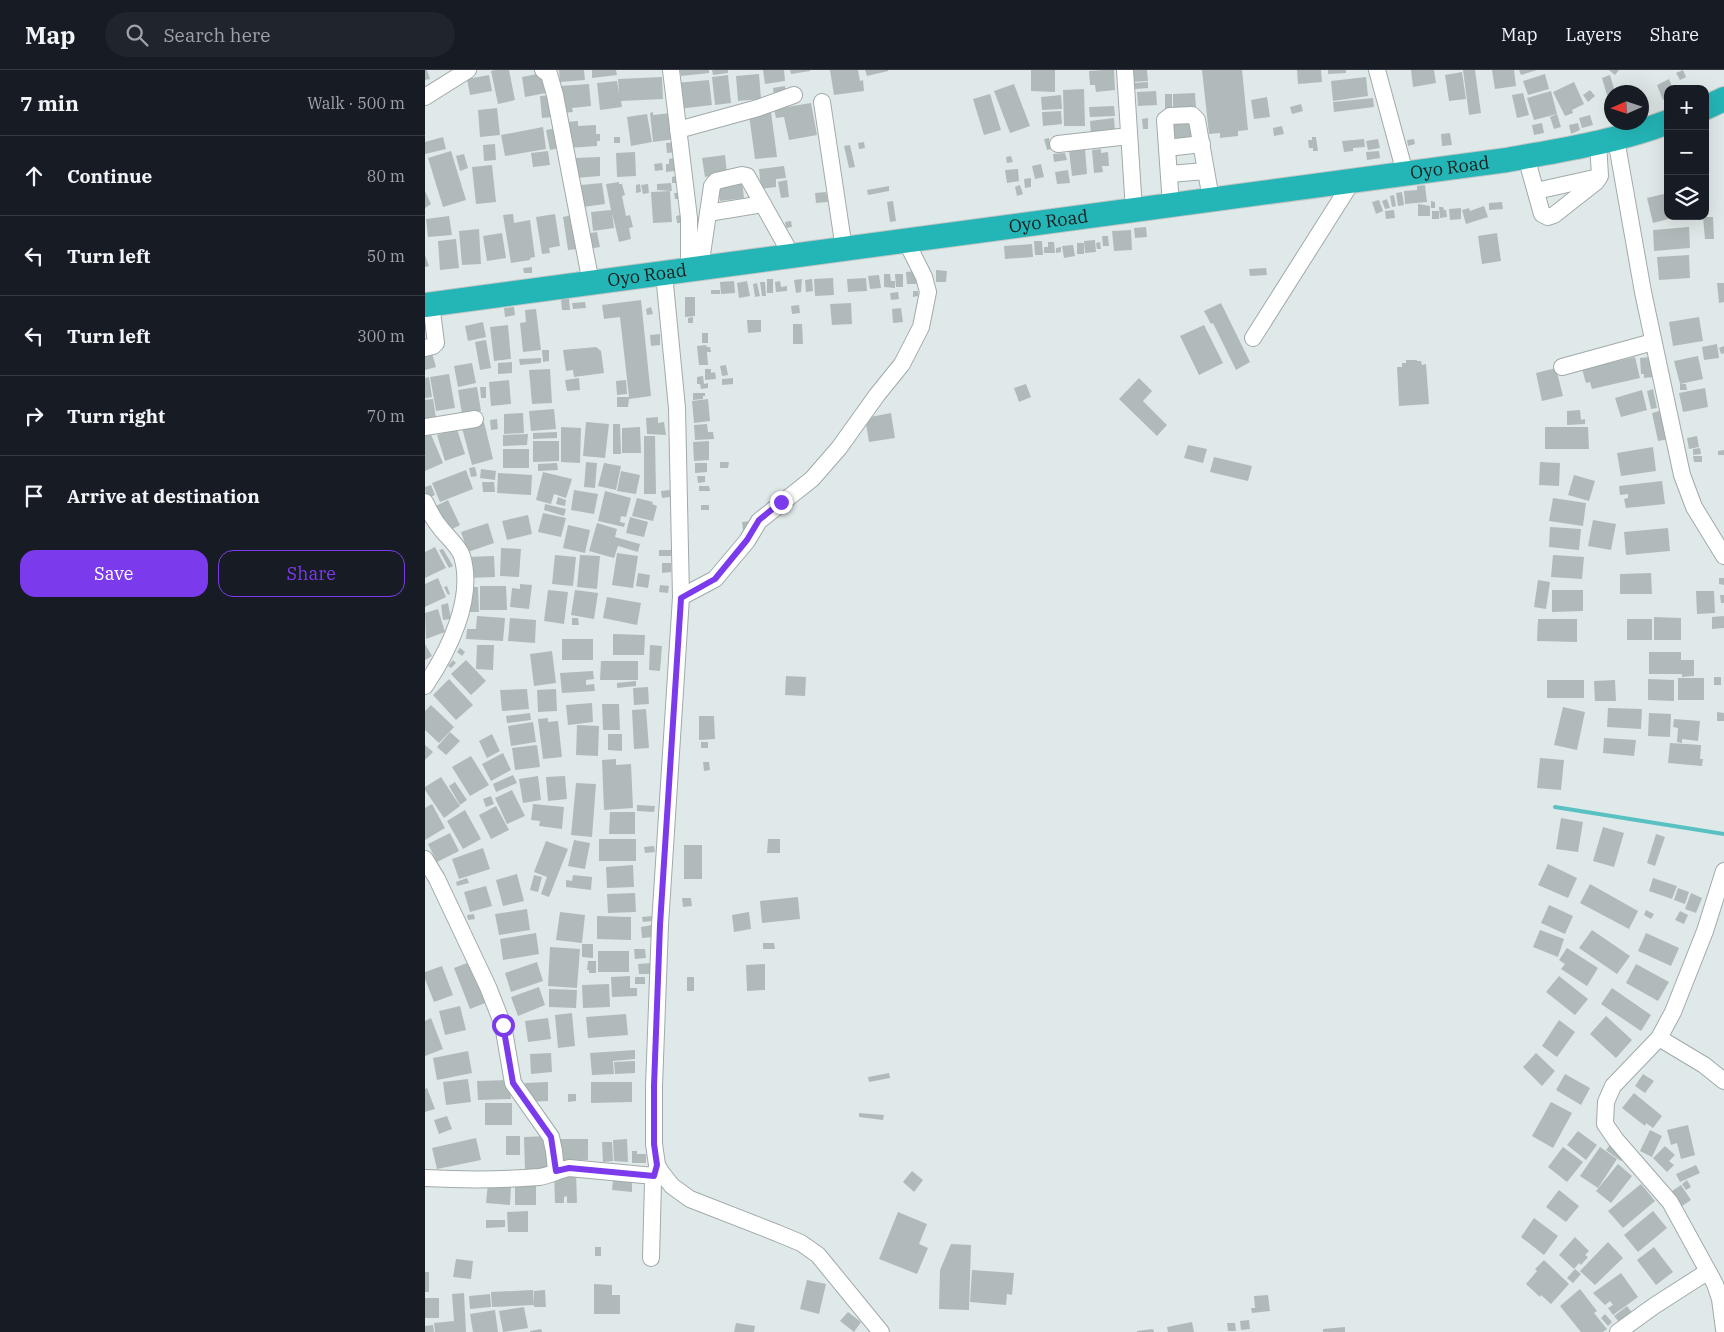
<!DOCTYPE html>
<html lang="en">
<head>
<meta charset="utf-8">
<style>
	:root { --surface:#171b24; --page:#20242c; --text:#f1f3f6; --muted:#9ea1a6; --line:#363941; --accent:#7c3aed }
	body { margin:0; font-family:"IBM Plex Serif",serif; background:var(--page); color:var(--text) }
	.controls { position:absolute; right:15px; top:15px; display:grid; overflow:hidden; border-radius:10px; box-shadow:0 5px 20px #0002 }
	.controls button { width:45px; height:45px; display:grid; place-items:center; padding:0; border:0; border-bottom:1px solid var(--line); background:var(--surface); color:var(--text); font:25px sans-serif }
	.compass { position:absolute; left:1179px; top:15px; width:45px; height:45px; border-radius:50%; background:var(--surface); box-shadow:0 5px 20px #0002; rotate:267deg }
	.stop { position:absolute; width:15px; height:15px; margin:-11px; border:4px solid #7c3aed; border-radius:50%; background:#fff }
	.stop.end { background:#7c3aed; border-color:#fff; box-shadow:0 1px 5px #0008 }
	.list { margin:0; padding:0; list-style:none }
	h2 { display:flex; justify-content:space-between; align-items:center; height:65px; margin:0; padding:0 20px; font-size:21px }
	h2 small { font-size:16px; font-weight:400; color:var(--muted) }
	.list li { display:grid; grid-template-columns:32px 1fr auto; gap:15px; align-items:center; box-sizing:border-box; height:80px; padding:0 20px; border-top:1px solid var(--line) }
	.list b { display:block; font-size:19px; white-space:nowrap }
	.list em { font-size:16px; font-style:normal; color:var(--muted) }
	.actions { display:flex; gap:10px; padding:15px 20px }
	.actions a { flex:1; padding:11px 0; border:1px solid var(--accent); border-radius:15px; text-align:center; font-size:18px; color:var(--accent) }
	.actions .main { background:var(--accent); color:#fff }
	.icon { flex:none; width:28px; height:28px; fill:none; stroke:currentColor; stroke-width:2; stroke-linecap:round; stroke-linejoin:round }
	.map { position:relative; flex:none; width:1299px; height:1262px; overflow:hidden }
	header { display:flex; align-items:center; gap:30px; box-sizing:border-box; height:70px; padding:0 25px; background:var(--surface); border-bottom:1px solid var(--line) }
	header strong { font-size:24px }
	nav { display:flex; gap:28px; margin-inline-start:auto; font-size:18px }
	.search { width:350px; height:45px; background:var(--page); display:flex; align-items:center; gap:12px; box-sizing:border-box; padding:0 18px; border-radius:28px; color:var(--muted); font-size:19px }
	main { display:flex }
	aside { flex:1; background:var(--surface) }
	.map>svg:first-child { display:block }
</style>
</head>
<body>
<header>
<strong>Map</strong>
<div class="search"><svg class="icon" aria-label="search" viewBox="0 0 24 24"><circle cx="10" cy="10" r="6"/><path d="M15 15l6 6"/></svg>Search here</div>
<nav><a>Map</a><a>Layers</a><a>Share</a></nav>
</header>
<main>
<aside>
<h2>7 min<small>Walk · 500 m</small></h2>
<ul class="list">
<li><svg class="icon" aria-label="ahead" viewBox="0 0 24 24"><path d="M12 20V5M6 11l6-6 6 6"/></svg><div><b>Continue</b></div><em>80 m</em></li>
<li><svg class="icon" aria-label="left" viewBox="0 0 24 24"><path d="M17 20v-9H6M10 6l-5 5 5 5"/></svg><div><b>Turn left</b></div><em>50 m</em></li>
<li><svg class="icon" aria-label="left" viewBox="0 0 24 24"><path d="M17 20v-9H6M10 6l-5 5 5 5"/></svg><div><b>Turn left</b></div><em>300 m</em></li>
<li><svg class="icon" aria-label="right" viewBox="0 0 24 24"><path d="M7 20v-9h11M14 6l5 5-5 5"/></svg><div><b>Turn right</b></div><em>70 m</em></li>
<li><svg class="icon" aria-label="arrive" viewBox="0 0 24 24"><path d="M6 21V4h12l-3 4 3 4H6"/></svg><div><b>Arrive at destination</b></div></li>
</ul>
<div class="actions"><a class="main">Save</a><a>Share</a></div>
</aside>
<div class="map">
<svg width="1299" height="1262" viewBox="0 0 1299 1262">
	<rect width="100%" height="100%" fill="#e0e9e9"/>
	<g fill="none" stroke-linecap="round" stroke-linejoin="round">
		<path stroke="#5ac1c2" stroke-width="4" d="M1130,737l169,27"/>
	</g>
	<g fill="#b1baba">
		<path d="M0,0h2l3,9 -5,1z"/>
		<path d="M70,0h14l6,30 -17,4 -7,-33z"/>
		<path d="M134,0h25l1,10 -25,2z"/>
		<path d="M167,0h24l1,5 -25,3z"/>
		<path d="M255,0h29v3l-28,3z"/>
		<path d="M287,0h16v3l-15,2z"/>
		<path d="M338,0h21l1,11 -20,3z"/>
		<path d="M365,0h20v1l-19,3z"/>
		<path d="M405,0h28l2,11 3,-1 1,11 -30,4z"/>
		<path d="M440,0h23v1l-21,5z"/>
		<path d="M606,0h24v22l-24,-1z"/>
		<path d="M678,0h11l1,20 -19,2 -1,-7h-5l-1,-14z"/>
		<path d="M706,0h16l1,11 -16,1z"/>
		<path d="M777,0h40l6,60 -10,1v5l-18,2v-5l-11,1z"/>
		<path d="M872,0h24l1,12 -24,2z"/>
		<path d="M903,0h18v3l-18,1z"/>
		<path d="M986,0h23l2,13 -23,4z"/>
		<path d="M1038,0h12l6,43 -12,2z"/>
		<path d="M1067,0h22l2,16 -21,3z"/>
		<path d="M1094,0h18l-16,5z"/>
		<path d="M1184,0h10l-4,5z"/>
		<path d="M1258,0l3,7 -6,3 -4,-7z"/>
		<path d="M1037,2l4,27 -17,2 -4,-26z"/>
		<path d="M117,3l4,20 -21,4 -3,-20z"/>
		<path d="M334,4l2,25 -23,2 -2,-25z"/>
		<path d="M1120,4l4,15 -21,6 -5,-14z"/>
		<path d="M64,5l3,16 -22,4 -3,-16z"/>
		<path d="M303,5l3,28 -16,2 -3,-28z"/>
		<path d="M1185,5l5,17 -8,3 -5,-17z"/>
		<path d="M237,7l1,22 -42,2 1,6 -22,3 -3,-27 20,-2 2,13 -1,-15z"/>
		<path d="M941,7l2,19 -35,5 -2,-20z"/>
		<path d="M1244,9l4,10h-5v9l-5,2 -6,-15z"/>
		<path d="M284,10l3,25 -34,4 -3,-26z"/>
		<path d="M723,12v6l-13,1 -1,-6z"/>
		<path d="M1149,12l10,22 -12,6 1,3 -8,3 -12,-24z"/>
		<path d="M164,14l2,22 -19,2 1,4 -10,1 -3,-27z"/>
		<path d="M589,14l16,42 -20,7 -16,-42z"/>
		<path d="M360,16l1,9 -12,2 -1,-9z"/>
		<path d="M659,19l1,37h-21l-1,-36z"/>
		<path d="M1165,20l5,6 -7,6 -5,-7z"/>
		<path d="M731,21l1,14 -19,1 -1,-14z"/>
		<path d="M1126,21l6,23 -23,6 -7,-22z"/>
		<path d="M770,23l1,15 -23,1v-15z"/>
		<path d="M1098,23l6,22 -12,3 -5,-23z"/>
		<path d="M565,24l11,36 -17,5 -11,-36z"/>
		<rect x="740" y="24" width="7" height="17"/>
		<path d="M127,25l1,22 -11,1 -2,-22z"/>
		<path d="M636,25l1,14 -20,1 -1,-13z"/>
		<path d="M842,27l3,20 -16,2 -3,-19z"/>
		<path d="M948,28l1,9 -40,5 -1,-10z"/>
		<path d="M386,33l6,32 -28,5 -5,-23 -8,1 -2,-9z"/>
		<path d="M876,34l2,7 -11,3 -2,-7z"/>
		<path d="M689,36l1,10 -25,1 -1,-10z"/>
		<path d="M72,38l3,27 -20,2 -2,-27z"/>
		<path d="M636,41l1,13 -19,2 -1,-14z"/>
		<path d="M228,42v3l19,-2 3,26 -22,3 -3,-29z"/>
		<path d="M346,42l6,45 -22,2 -6,-44z"/>
		<path d="M222,44l5,28 -21,4 -4,-29z"/>
		<path d="M1132,44l4,13 -7,2 -4,-12z"/>
		<path d="M1165,45l3,10 -11,3 -3,-10z"/>
		<path d="M766,47l1,21 -21,2 -2,-22z"/>
		<path d="M689,48l1,14 -24,2 -1,-13z"/>
		<path d="M723,48v11h-5l-1,-10z"/>
		<path d="M153,51v5l18,-1v9h4v7h-3v5l-29,2 -2,-26z"/>
		<path d="M1117,53l2,10 -10,2 -2,-10z"/>
		<path d="M1153,53l2,7 -9,4 -2,-9z"/>
		<path d="M857,56l2,8 -10,2 -1,-8z"/>
		<path d="M118,57l3,22 -41,7 -4,-21z"/>
		<path d="M132,58l2,20 -9,2 -4,-20z"/>
		<path d="M1025,63l2,12 -10,1 -1,-12z"/>
		<path d="M18,67l3,12 -21,5v-12z"/>
		<rect x="189" y="67" width="6" height="6"/>
		<path d="M887,67h4l2,14h-5v-3h-4l-1,-8h4z"/>
		<path d="M624,68l2,11 -4,1 -3,-11z"/>
		<path d="M939,69l1,8 -12,1v3l-9,1 -2,-11z"/>
		<path d="M953,69l2,9 -12,2 -2,-9z"/>
		<path d="M989,69l1,5 -7,2 -1,-6z"/>
		<path d="M252,72l1,10 -11,1 -1,-10z"/>
		<path d="M439,72l1,6 -6,1 -1,-6z"/>
		<path d="M70,74l1,16 -12,1 -1,-16z"/>
		<path d="M425,75l5,22 -6,1 -5,-22z"/>
		<path d="M660,79l2,25 -15,2 -3,-26z"/>
		<path d="M676,79v4l7,-1 1,14h-7l1,6 -9,1 -2,-23z"/>
		<path d="M26,81l15,49 -23,7 -15,-49z"/>
		<path d="M123,81l2,14 -17,2 -2,-14z"/>
		<path d="M954,81l1,7 -13,2 -1,-8z"/>
		<path d="M210,82l1,24 -19,1 -1,-24z"/>
		<path d="M640,83l2,7 -13,2 -1,-8z"/>
		<path d="M39,84l4,14 -8,3 -4,-15z"/>
		<path d="M300,85l2,18 -22,4 -3,-19z"/>
		<path d="M586,86l2,6 -6,1 -1,-6z"/>
		<path d="M175,87v19l-25,2 -1,-20z"/>
		<path d="M249,88l1,13 -9,1v-8h3v-5z"/>
		<path d="M237,93l1,7 -8,1 -1,-7z"/>
		<path d="M616,94l3,13 -9,2 -3,-13z"/>
		<path d="M67,95l4,37 -20,2 -4,-37z"/>
		<path d="M359,96l2,12 -10,1v8l-15,2 -2,-20z"/>
		<path d="M593,99l1,12 -12,2 -2,-13z"/>
		<path d="M643,100l2,13 -13,1 -2,-12z"/>
		<path d="M251,106l1,7h-5v-6z"/>
		<path d="M606,108v9l-6,1 -1,-9z"/>
		<path d="M362,110l2,17 -8,1 -3,-16z"/>
		<path d="M317,111l2,17 -24,3 -3,-16z"/>
		<path d="M194,112v2h3l3,11 -3,1 4,20 4,-1 3,12 -4,1 2,11 -12,3 -7,-29 2,15 -21,3 -2,-19 20,-2 -5,-26z"/>
		<path d="M177,113l3,21 -22,3 -2,-22z"/>
		<path d="M246,113l1,8 -15,-1v-6z"/>
		<path d="M215,114l1,8 -5,1v-8z"/>
		<path d="M223,114l1,9 -6,1 -2,-9z"/>
		<path d="M595,115l3,9 -6,2 -2,-9z"/>
		<path d="M1000,115l2,17 -22,2 -1,-13 13,-1v-4z"/>
		<path d="M464,116v5l-21,4 -1,-5z"/>
		<path d="M0,121l6,13 -6,4z"/>
		<path d="M245,121l2,31 -19,1 -2,-31z"/>
		<path d="M401,122l2,10 -12,1 -1,-10z"/>
		<path d="M977,122l2,13 -6,1 -2,-13z"/>
		<path d="M249,123h5v6h-4z"/>
		<path d="M1243,123v23l8,1 -23,6 -6,-25z"/>
		<path d="M969,125l2,11 -4,1 -2,-11z"/>
		<path d="M962,129l3,9 -5,1 -3,-8z"/>
		<path d="M954,130l4,11 -7,3 -4,-12z"/>
		<path d="M468,131l3,20 -6,1 -3,-20z"/>
		<path d="M1006,131l4,1v6h-4z"/>
		<path d="M1077,132l1,7 -14,1v-7z"/>
		<path d="M993,134l12,2v10h-12z"/>
		<path d="M1059,136l4,11 -22,7 -4,-14 7,-2 1,3z"/>
		<path d="M1014,137h4l1,3h2l1,7 -7,1z"/>
		<path d="M1036,138v11l-11,1 -1,-11z"/>
		<path d="M969,140l1,8 -9,1 -1,-8z"/>
		<rect x="1007" y="141" width="7" height="8"/>
		<path d="M88,144l1,9 16,-3 5,37 -5,1v2l-19,3 -8,-48z"/>
		<path d="M130,144l5,32 -11,2 1,5 -8,1 -6,-37z"/>
		<path d="M147,145l6,34 -10,1 -5,-33z"/>
		<path d="M256,145v8h-4l-1,-7z"/>
		<path d="M24,146l3,19 -24,2 -2,-18z"/>
		<path d="M1278,147h10l1,22h-9z"/>
		<path d="M366,151l1,6 -6,1 -1,-6z"/>
		<path d="M721,157l1,10 -12,1 -1,-10z"/>
		<path d="M1264,157l1,21 -36,3 -1,-21z"/>
		<path d="M54,159l2,35 -19,1 -3,-34z"/>
		<path d="M706,160l1,20 -18,1 -2,-20z"/>
		<path d="M172,162l3,15 -12,2 -3,-15z"/>
		<path d="M77,163l4,25 -19,3 -4,-25z"/>
		<path d="M1072,163l4,28 -19,3 -4,-28z"/>
		<path d="M677,166h6l1,10h-6z"/>
		<path d="M31,169l3,29 -19,2 -2,-29z"/>
		<path d="M670,170l1,12 -11,1 -1,-12z"/>
		<path d="M609,171h8l1,14h-8z"/>
		<path d="M623,172h6l1,11h-11v-6h4z"/>
		<path d="M675,172l1,7h-4l-1,-6z"/>
		<rect x="652" y="173" width="7" height="11"/>
		<path d="M607,174l1,13 -28,2 -1,-13z"/>
		<path d="M648,175l2,11 -11,2 -2,-12z"/>
		<path d="M636,177v5l-5,1v-5z"/>
		<path d="M0,185l4,11 -4,1z"/>
		<path d="M1264,185l1,23 -31,2 -2,-23z"/>
		<path d="M107,197v6h-8l-1,-5z"/>
		<path d="M841,198l1,7 -17,1 -1,-7z"/>
		<path d="M511,200l11,1 -1,11h-10z"/>
		<path d="M491,201v13h-9l-1,-12z"/>
		<path d="M459,204h6l1,7h4v7l-11,-1z"/>
		<path d="M470,204h8v13h-7z"/>
		<path d="M454,205l2,13 -11,1 -2,-13z"/>
		<path d="M408,208l1,17 -19,1 -1,-17z"/>
		<path d="M441,208l1,13 -19,1 -1,-13z"/>
		<rect x="342" y="209" width="6" height="14"/>
		<path d="M377,209l-1,13 -5,1 -2,-13z"/>
		<path d="M387,209l1,12 -7,1 -1,-12z"/>
		<path d="M309,211l1,12 -14,1 -1,-12z"/>
		<path d="M322,211l3,15 -11,2 -2,-15z"/>
		<path d="M355,211l1,6 6,-1v5l-11,1 -1,-10z"/>
		<path d="M335,212h5l1,14h-4z"/>
		<path d="M332,213l3,13 -5,1 -2,-13z"/>
		<path d="M1292,213h7v19l-5,1z"/>
		<rect x="286" y="220" width="9" height="4"/>
		<path d="M488,221h5v5l-5,1z"/>
		<path d="M473,222l1,7 -8,1 -1,-7z"/>
		<path d="M260,227h10v19l-10,1z"/>
		<path d="M136,229h8l1,11h-8z"/>
		<path d="M216,230l10,96 -22,3 -1,8h-11v-10h12l-9,-80 -16,2 -2,-14z"/>
		<path d="M160,232l1,6 -13,1 -1,-6z"/>
		<path d="M426,233l1,21 -20,1 -2,-21z"/>
		<path d="M796,233l29,59 -14,8 -23,-47 -2,1 -7,-13z"/>
		<path d="M374,235l1,8 -8,1 -1,-8z"/>
		<path d="M89,237l1,8 -10,2 -1,-9z"/>
		<path d="M226,237l2,7 -6,1 -1,-6z"/>
		<path d="M476,238l2,14 -10,1 -1,-14z"/>
		<path d="M111,239l5,41 -18,2 -3,-29 6,-1 -1,-12z"/>
		<path d="M268,247v6h-5v-5z"/>
		<path d="M1274,247l4,24 -30,5 -4,-24z"/>
		<path d="M322,250h14v12l-13,1z"/>
		<path d="M58,252l3,15 -18,4 -3,-15z"/>
		<path d="M368,254h9l1,20h-10z"/>
		<path d="M83,255l3,34 -17,2 -4,-34z"/>
		<path d="M779,255l19,38 -24,12 -19,-39z"/>
		<rect x="277" y="263" width="6" height="10"/>
		<path d="M235,264v11l-9,1 -1,-11z"/>
		<path d="M61,270l5,28 -11,2 -5,-28z"/>
		<path d="M1292,274l2,14 -15,2 -2,-13z"/>
		<path d="M281,275l1,2h3l1,5h-4l1,13h-9l-2,-19z"/>
		<path d="M1299,276v7l-3,1 -2,-6z"/>
		<path d="M171,277l5,4 3,22 -30,4 -1,-7 -7,1 -3,-21z"/>
		<path d="M117,280h7v11l-6,1z"/>
		<path d="M7,283l4,14 -11,3v-15z"/>
		<path d="M1273,286l5,23 -23,5 -6,-23z"/>
		<path d="M1210,287l5,21 -48,11 -2,-7 -4,1 -4,-14z"/>
		<path d="M1226,287l2,20 -9,1v-4h-3l-1,-16z"/>
		<path d="M116,288v5l-21,2 -1,-6z"/>
		<path d="M981,290h11v1h4l1,4 4,-1 3,40 -30,2 -2,-39h5v-4h4z"/>
		<path d="M87,292v11l-14,1v-11z"/>
		<path d="M47,293l4,20 -18,4 -4,-21z"/>
		<path d="M301,295l2,10 -6,1 -2,-10z"/>
		<path d="M1131,298l7,28 -21,5 -6,-28z"/>
		<path d="M125,299l2,34 -20,1 -3,-34z"/>
		<path d="M280,299h6v4l4,-1 1,7 -11,1z"/>
		<path d="M24,304l6,34 -19,3 -6,-34z"/>
		<path d="M278,306l1,8 4,-1v5l-7,1 -1,-5h-3v-7z"/>
		<path d="M4,307l3,20 -7,1v-20z"/>
		<path d="M154,308l1,12 -13,1 -2,-11z"/>
		<path d="M308,308v6l-11,1v-6z"/>
		<path d="M714,308l13,13 -9,10 24,24 -10,11 -38,-37z"/>
		<path d="M84,310l2,24 -20,2 -2,-24z"/>
		<path d="M201,310l1,14 -10,1 -1,-14z"/>
		<path d="M601,314l5,13 -12,5 -5,-14z"/>
		<path d="M1255,314h6l1,6h-7z"/>
		<path d="M52,317l4,24 -19,3 -4,-24z"/>
		<path d="M55,317h6v11h-5z"/>
		<path d="M1280,318l3,19 -25,5 -4,-19z"/>
		<path d="M1228,319l4,19 -6,1 -4,-18z"/>
		<path d="M1217,320l5,20 -26,7 -6,-19z"/>
		<path d="M268,323h12v3h-2v3l-10,1z"/>
		<path d="M8,329l3,19 -11,2v-20z"/>
		<path d="M283,329l2,22 -16,2 -2,-22z"/>
		<path d="M129,339l2,20 -25,2 -2,-20z"/>
		<path d="M1155,340l1,10 4,-1v5l-18,1v-14z"/>
		<path d="M1238,340l6,29 -11,2 -6,-28z"/>
		<path d="M98,343l1,20 -20,1v-20z"/>
		<path d="M466,343l4,25 -26,4 -4,-24z"/>
		<path d="M233,347v6l6,-1 2,13 -19,-1 -1,-16z"/>
		<path d="M72,349l1,10 -7,1 -1,-10z"/>
		<path d="M59,352l9,37 -21,6 -10,-37z"/>
		<path d="M161,352l23,2 -4,34 -22,-2z"/>
		<path d="M188,354h7l1,30h-8z"/>
		<path d="M282,354l1,8h5l1,7 -19,1 -1,-15z"/>
		<path d="M136,357l20,1 -1,35 -19,-1z"/>
		<path d="M215,357l1,26h-19v-25z"/>
		<path d="M1120,357h43l1,22h-44z"/>
		<path d="M32,359l8,25 -20,7 -8,-26z"/>
		<path d="M5,362l13,31 -18,8v-37z"/>
		<path d="M132,362v6l-24,1v-6z"/>
		<path d="M103,364l-1,11 -24,1v-11z"/>
		<path d="M219,366h11l1,58h-12z"/>
		<path d="M1272,366l2,11 -10,2 -2,-11z"/>
		<path d="M108,371h26v20l-26,1z"/>
		<path d="M284,371v19l-15,1 -1,-19z"/>
		<path d="M763,375l19,4 -4,14 -19,-5z"/>
		<path d="M1228,377l3,24 -35,5 -4,-23z"/>
		<path d="M1275,378l1,6 -8,1v-6z"/>
		<rect x="78" y="379" width="26" height="19"/>
		<path d="M1299,380v5h-6v-4z"/>
		<path d="M1268,386h9v6h-8z"/>
		<path d="M789,387l38,9 -4,15 -38,-9z"/>
		<path d="M161,392l11,1 -2,25 -11,-1z"/>
		<path d="M295,392h9l-1,6h-8z"/>
		<path d="M1115,392l20,1 -1,23 -20,-1z"/>
		<path d="M132,393l1,7 -20,1v-7z"/>
		<path d="M179,393l17,3 -5,24 -18,-4z"/>
		<path d="M270,393h12v9l-12,1z"/>
		<path d="M50,397l2,9 -6,1 -2,-9z"/>
		<path d="M56,399l15,2 -1,9 -15,-2z"/>
		<path d="M41,400l7,19 -33,13 -8,-19z"/>
		<path d="M196,401l19,4 -4,19 -19,-3z"/>
		<path d="M118,402l29,7 -6,19 -12,-4 -3,10 -15,-4z"/>
		<path d="M73,403l34,2 -1,20 -34,-2z"/>
		<path d="M1149,405l21,6 -6,20 -21,-6z"/>
		<path d="M272,406h8v6l-7,1z"/>
		<path d="M1237,411l3,23 -39,4 -2,-9 4,-1v-4l-8,1 -1,-9z"/>
		<path d="M57,412h12l1,10h-12z"/>
		<path d="M6,415l4,10 -9,4 -1,-12z"/>
		<path d="M274,416h10l1,5h-11z"/>
		<path d="M149,420l24,4 -4,20 -23,-4z"/>
		<path d="M245,420v7l-8,1 -1,-7z"/>
		<path d="M180,421l26,7 -5,19 -5,-1 -1,6 5,1 -1,4 -26,-6z"/>
		<path d="M133,427l8,3 -1,6 -9,-2z"/>
		<path d="M212,428l16,4 -1,2 5,2 -4,15 -21,-5z"/>
		<path d="M1128,428l33,5 -3,23 -34,-5z"/>
		<path d="M23,430l12,25 -13,7 -13,-25z"/>
		<path d="M120,434l21,5 -2,7 -20,-6z"/>
		<rect x="276" y="435" width="8" height="5"/>
		<path d="M118,443l23,5 -5,19 -23,-5z"/>
		<path d="M103,445l4,19 -25,6 -5,-19z"/>
		<path d="M205,447l18,5 -4,15 -18,-4z"/>
		<path d="M1168,450l23,4 -5,26 -23,-4z"/>
		<path d="M326,451l1,8 -9,1 -1,-8z"/>
		<path d="M63,453l6,20 -26,9 -7,-20z"/>
		<path d="M172,453l20,6 -2,8 25,7 -2,8 -20,-6 -4,12 -25,-7z"/>
		<path d="M143,455l22,5 -5,23 -22,-5z"/>
		<path d="M1125,457l31,2 -2,21 -30,-3z"/>
		<path d="M1243,458l2,23 -44,4 -2,-23z"/>
		<path d="M10,477l11,21 -21,10v-26z"/>
		<path d="M76,478l20,1 -2,28 -19,-1z"/>
		<path d="M18,479l10,17 -4,2 -10,-18z"/>
		<rect x="234" y="480" width="12" height="6"/>
		<path d="M192,483l21,3 -5,32 -21,-3z"/>
		<path d="M130,485l21,2 -3,29 -21,-2z"/>
		<path d="M155,485l20,1 -3,33 -20,-2z"/>
		<path d="M1128,485l31,2 -2,22 -31,-2z"/>
		<path d="M69,486l1,21 -27,1 -1,-21z"/>
		<path d="M237,493h9v9l-9,1z"/>
		<path d="M213,503l12,2 -2,13 -12,-2z"/>
		<path d="M1226,503l1,21h-32v-20z"/>
		<path d="M13,508l8,19 -21,10v-23z"/>
		<path d="M1294,508h5v7l-5,-1z"/>
		<path d="M1113,510l12,2 -4,27 -12,-2z"/>
		<path d="M95,514l12,1 -3,24 -19,-2 2,-19 8,1z"/>
		<path d="M235,515l9,1 -1,7 -9,-1z"/>
		<path d="M22,516l3,8 -2,1 -4,-8z"/>
		<path d="M55,516h26l1,24h-27z"/>
		<path d="M44,517h9l1,25h-10z"/>
		<path d="M123,520l20,2 -4,32 -20,-3z"/>
		<path d="M150,520l23,3 -4,26 -23,-4z"/>
		<path d="M1127,520h31v21l-31,1z"/>
		<path d="M1271,521h18l1,22 -18,1z"/>
		<path d="M1295,525h4v8h-3z"/>
		<path d="M182,527l34,6 -4,22 -34,-7z"/>
		<path d="M23,533l3,16 -8,1 -2,-15z"/>
		<path d="M13,539l7,23 -19,7 -1,-26z"/>
		<path d="M52,546l28,2 -2,23 -37,-2 1,-10h9z"/>
		<path d="M1299,546v12l-12,1v-12z"/>
		<path d="M1229,547l27,1v22h-27z"/>
		<path d="M85,548l26,2 -1,23 -27,-2z"/>
		<path d="M147,548h6l1,7h-7z"/>
		<path d="M1113,549h39v23l-40,-1z"/>
		<rect x="1202" y="549" width="25" height="21"/>
		<path d="M188,564l32,1 -1,20h-31z"/>
		<rect x="137" y="569" width="31" height="21"/>
		<path d="M0,574l7,12 -7,4z"/>
		<path d="M52,575h17l-1,25 -17,-1z"/>
		<path d="M225,575l12,1 -2,25 -11,-1z"/>
		<path d="M35,578l5,4 -3,4 -5,-4z"/>
		<path d="M127,581l4,32 -22,3 -4,-32z"/>
		<path d="M1224,582h32v8h13v16l-12,1v-3h-33z"/>
		<path d="M28,590l3,3 -5,5 -3,-2z"/>
		<path d="M41,590l20,21 -15,14 -20,-21z"/>
		<path d="M176,591h37v19h-38z"/>
		<path d="M168,601l1,8 -8,1v5l8,-1 1,7 -33,2 -2,-20z"/>
		<path d="M361,606l20,1 -1,19 -20,-1z"/>
		<rect x="1289" y="607" width="7" height="8"/>
		<rect x="1253" y="608" width="26" height="22"/>
		<path d="M24,609l24,26 -17,15 -23,-25z"/>
		<path d="M1223,609l26,1v21l-26,-1z"/>
		<rect x="1122" y="610" width="37" height="18"/>
		<path d="M1190,610l1,21h-21l-1,-20z"/>
		<path d="M211,611v5l-19,2v-5z"/>
		<path d="M223,617l1,17 -15,1 -1,-17z"/>
		<path d="M102,619l2,20 -27,2 -2,-21z"/>
		<path d="M131,619l1,22 -19,1 -1,-22z"/>
		<path d="M167,633l1,19 -25,3 -2,-20z"/>
		<path d="M177,634h17l1,26h-17z"/>
		<path d="M6,635l23,22 -15,16 -14,-13v-19z"/>
		<path d="M1138,637l22,5 -8,38 -23,-5z"/>
		<path d="M1183,638l34,1 -1,20 -34,-2z"/>
		<path d="M221,639l3,39 -15,1 -2,-39z"/>
		<path d="M1292,642l7,1v8h-7z"/>
		<path d="M105,643l1,7 -24,3 -1,-7z"/>
		<path d="M1224,643l22,1 -1,23 -22,-1z"/>
		<path d="M274,646h15l1,23 -16,1z"/>
		<path d="M123,648v4l10,-1 4,36 -19,2 -5,-40z"/>
		<path d="M1249,649l26,2 -2,20 -16,-2v4l-5,-1 1,-14 -5,-1z"/>
		<path d="M108,652l3,20 -25,4 -3,-20z"/>
		<path d="M152,655l22,1 -1,30 -22,-1z"/>
		<path d="M25,662l10,9 -14,14 -9,-8z"/>
		<path d="M67,664l8,17 -13,7 -8,-17z"/>
		<path d="M183,664h14v17l-14,-1z"/>
		<path d="M1179,668l32,2 -2,16 -31,-3z"/>
		<rect x="276" y="672" width="7" height="6"/>
		<path d="M1245,673l31,2 -1,14h3l-1,7 -34,-3z"/>
		<path d="M0,675l8,7 -8,8z"/>
		<path d="M112,675l3,22 -25,3 -3,-22z"/>
		<path d="M78,683l8,17 -20,11 -9,-17z"/>
		<path d="M46,686l18,29 -19,11 -18,-29z"/>
		<path d="M1115,688l24,2 -3,30 -24,-2z"/>
		<path d="M191,689v6l15,-1 2,44 -29,2 -2,-50z"/>
		<path d="M278,692h6l1,8 -6,1z"/>
		<path d="M88,705l4,8 -21,9 -3,-8z"/>
		<path d="M113,706l3,24 -18,3 -4,-24z"/>
		<path d="M140,706l2,23 -19,2 -2,-24z"/>
		<path d="M16,707l19,29 -16,12 -19,-28v-3z"/>
		<path d="M30,712l12,18 -7,5 -11,-19z"/>
		<path d="M151,713l20,1 -4,53 -21,-2z"/>
		<path d="M87,720l13,26 -18,8 -12,-26z"/>
		<path d="M66,726l3,8 -8,3 -3,-8z"/>
		<path d="M7,734l13,24 -20,12v-32z"/>
		<path d="M108,734l31,3 -2,22 -23,-3 1,-5 -9,-1z"/>
		<path d="M212,735l18,1 -1,6 -17,-1z"/>
		<path d="M71,736l13,24 -18,9 -12,-24z"/>
		<path d="M40,740l16,29 -18,10 -16,-28z"/>
		<path d="M185,742h25v22h-26z"/>
		<path d="M1136,748l22,4 -5,30 -22,-3z"/>
		<path d="M1178,757l21,6 -10,34 -21,-6z"/>
		<path d="M25,763l9,18 -22,11 -9,-18z"/>
		<path d="M1231,764l9,3 -10,29 -8,-3z"/>
		<rect x="174" y="769" width="37" height="22"/>
		<path d="M343,769h12v14h-13z"/>
		<path d="M149,770l16,3 -5,26 -17,-3z"/>
		<path d="M121,771l22,8 -19,48 -8,-3 6,-17 -13,-5z"/>
		<rect x="259" y="775" width="18" height="34"/>
		<path d="M229,776l1,6 -10,1 -1,-6z"/>
		<path d="M58,778l7,21 -31,10 -7,-20z"/>
		<path d="M1123,794l29,14 -9,20 -30,-13z"/>
		<path d="M208,795l1,22 -27,1 -1,-21z"/>
		<path d="M92,804l7,27 -21,5 -7,-26z"/>
		<path d="M109,805l8,2 -4,15 -8,-2z"/>
		<path d="M148,805l19,2 -1,13 -25,-3v-7l6,1z"/>
		<path d="M42,808l2,5 -12,3 -1,-4z"/>
		<path d="M1228,808l24,8 -5,13 -23,-8z"/>
		<path d="M1165,814l48,27 -9,18 -49,-26z"/>
		<path d="M61,816l6,20 -22,6 -6,-20z"/>
		<path d="M1253,818l11,4 -4,12 -11,-4z"/>
		<path d="M210,823l1,19 -28,1 -1,-19z"/>
		<path d="M1266,823l11,5 -6,15 -11,-4z"/>
		<path d="M373,827l2,22 -38,4 -2,-22z"/>
		<path d="M257,828h9l1,8 -9,1z"/>
		<path d="M1124,835l24,11 -8,18 -24,-11z"/>
		<path d="M102,839l3,21 -31,5 -4,-21z"/>
		<path d="M1221,840l8,4 -3,5 -7,-4z"/>
		<path d="M1255,841l8,4 -4,9 -9,-4z"/>
		<path d="M135,842l25,3 -3,28 -26,-3z"/>
		<path d="M324,842l2,17 -17,3 -2,-17z"/>
		<path d="M49,844l1,5 -7,1 -1,-5z"/>
		<path d="M172,846l34,1v23l-34,-1z"/>
		<path d="M227,846v5l-9,1 -1,-5z"/>
		<path d="M227,855l1,12 -11,1 -1,-11z"/>
		<path d="M1115,860l24,9 -6,18 -25,-10z"/>
		<path d="M1167,860l38,26 -13,18 -38,-26z"/>
		<path d="M111,863l3,21 -36,6 -3,-21z"/>
		<path d="M1221,863l33,15 -8,18 -33,-15z"/>
		<path d="M338,873h11l1,6h-12z"/>
		<path d="M157,874h11v14l-11,-1z"/>
		<path d="M125,877l30,2 -3,39 -29,-2z"/>
		<path d="M1142,878l31,20 -11,18 -26,-17 4,-5 -6,-4z"/>
		<path d="M209,879h11l1,9 -11,1z"/>
		<rect x="173" y="881" width="31" height="21"/>
		<path d="M50,890l15,41 -20,8 -16,-41z"/>
		<path d="M163,891h8v12h-7v-3h-2z"/>
		<path d="M112,892l6,19 -32,11 -6,-19z"/>
		<path d="M227,893l1,11h-14l-1,-10z"/>
		<path d="M340,894v26l-18,1 -1,-26z"/>
		<path d="M1211,894l33,18 -11,19 -32,-18z"/>
		<path d="M17,896l11,29 -19,7 -9,-23v-7z"/>
		<path d="M205,906v12h7v8l-25,1 -1,-20z"/>
		<path d="M1134,906l29,23 -13,16 -29,-23z"/>
		<rect x="210" y="907" width="10" height="7"/>
		<rect x="262" y="907" width="7" height="14"/>
		<path d="M184,914l1,23 -27,1 -1,-23z"/>
		<path d="M114,917l6,18 -27,11 -7,-19z"/>
		<path d="M1187,918l39,27 -10,16 -40,-27z"/>
		<path d="M124,919l28,1 -1,18 -27,-1z"/>
		<path d="M35,936l6,24 -21,5 -6,-24z"/>
		<path d="M147,943l3,33 -17,2 -3,-33z"/>
		<path d="M201,944l2,21 -40,3 -2,-21z"/>
		<path d="M1181,946l26,24 -16,18 -26,-24z"/>
		<path d="M6,948l12,31 -18,7v-35z"/>
		<path d="M123,948l3,21 -23,3 -3,-21z"/>
		<path d="M1134,950l16,12 -18,25 -15,-11z"/>
		<path d="M210,980v9l-22,2 1,13 -22,1 -2,-22z"/>
		<path d="M43,981l4,22 -35,7 -4,-22z"/>
		<path d="M126,983l1,19 -21,2 -1,-20z"/>
		<path d="M1111,983l19,18 -13,15 -19,-19z"/>
		<path d="M210,991v12l-20,1 -1,-12z"/>
		<path d="M464,1003l1,5 -21,4 -1,-5z"/>
		<path d="M1140,1004l25,14 -9,17 -25,-15z"/>
		<path d="M1218,1004l11,7 -9,12 -10,-7z"/>
		<path d="M43,1009l3,23 -25,3 -3,-23z"/>
		<path d="M85,1010l1,19 -33,1 -1,-19z"/>
		<path d="M123,1012v19l-22,1 -1,-19z"/>
		<path d="M166,1012h41v20l-41,1z"/>
		<path d="M2,1018l8,21 -10,3v-23z"/>
		<path d="M1209,1023l28,23 -9,12 -7,-5 -1,3 -23,-18z"/>
		<path d="M143,1024h8v7l-8,1z"/>
		<path d="M1126,1032l21,11 -19,35 -21,-12z"/>
		<rect x="60" y="1033" width="27" height="22"/>
		<path d="M434,1043l25,2 -1,5 -24,-3z"/>
		<path d="M22,1046l5,13 -13,5 -5,-14z"/>
		<path d="M1263,1055l7,30 -14,4 -4,-16 -6,2 -4,-15z"/>
		<path d="M1225,1060l12,6 -10,21 -12,-6z"/>
		<path d="M1153,1061l19,14 -11,15 -19,-15z"/>
		<rect x="81" y="1066" width="14" height="19"/>
		<path d="M124,1066l1,32 -25,2 -1,-33z"/>
		<path d="M51,1068l5,22 -44,9 -5,-21z"/>
		<rect x="133" y="1069" width="30" height="21"/>
		<path d="M202,1069l1,23 -14,-1 -1,-21z"/>
		<path d="M177,1072h10l1,19 -10,1z"/>
		<path d="M1185,1075l15,11 -4,5 -15,-11z"/>
		<path d="M1240,1076l10,9 -6,6 5,4 -7,7 -14,-14z"/>
		<path d="M1138,1077l20,15 -16,20 -19,-15z"/>
		<path d="M1175,1077l17,12 -19,29 -18,-12z"/>
		<path d="M207,1081h5v3h9v9h-14z"/>
		<path d="M1193,1094l14,12 -21,27 -15,-12z"/>
		<path d="M1271,1095l4,8 -20,9 -4,-8z"/>
		<path d="M487,1101l11,9 -9,12 -11,-10z"/>
		<path d="M129,1102h22l1,31h-10v-7l-3,1v6h-9z"/>
		<path d="M188,1110l19,1v11l-20,-2z"/>
		<path d="M1262,1110l4,7 -5,3 -4,-6z"/>
		<path d="M63,1113l23,2 -1,20 -24,-2z"/>
		<rect x="90" y="1113" width="21" height="22"/>
		<path d="M1216,1114l14,17 -32,27 -15,-17z"/>
		<path d="M1256,1115l10,15 -9,6 -10,-15z"/>
		<path d="M1134,1120l20,16 -13,16 -20,-15z"/>
		<path d="M103,1141v21h-20l-1,-20z"/>
		<path d="M1228,1141l14,17 -29,24 -14,-17z"/>
		<path d="M473,1142l29,12 -8,20 9,4 -11,26 -38,-15z"/>
		<path d="M1109,1148l24,18 -14,19 -23,-18z"/>
		<path d="M61,1150h19v7l-19,1z"/>
		<path d="M1150,1167l14,14 -4,4 3,2 -7,8 -2,-2 -5,6 -15,-14z"/>
		<path d="M1183,1172l15,16 -28,27 -15,-14z"/>
		<path d="M526,1174l20,1 -2,65 -30,-1 1,-39z"/>
		<rect x="170" y="1177" width="6" height="9"/>
		<path d="M1229,1177l19,25 -17,13 -19,-25z"/>
		<path d="M31,1189l17,2 -2,18 -18,-2z"/>
		<path d="M1119,1190l25,24 -18,20 -10,-9 -1,2 -14,-13 11,-13 -2,-2z"/>
		<path d="M1150,1199l6,5 -8,9 -6,-5z"/>
		<path d="M547,1200l42,3 -2,22 -5,-1 -1,11 -36,-3z"/>
		<rect x="0" y="1202" width="4" height="20"/>
		<path d="M1196,1203l17,24 -25,18 -5,-7 5,-3 -3,-4 -5,4 -12,-12z"/>
		<path d="M382,1210l19,4 -7,30 -19,-5z"/>
		<path d="M169,1214l18,1v10h8v19h-26z"/>
		<path d="M1155,1219l17,22 -3,2 13,16 -4,3h-22l-21,-26z"/>
		<path d="M108,1220l1,15 -42,2 -1,-15z"/>
		<path d="M120,1220l1,17h-12v-16z"/>
		<path d="M39,1223l2,39h-31l-1,-9 20,-2 -2,-27z"/>
		<path d="M65,1224l1,13 -21,2 -1,-13z"/>
		<path d="M843,1225l2,16 -18,2 -1,-5h4l-1,-12z"/>
		<rect x="0" y="1228" width="14" height="20"/>
		<path d="M1202,1236l6,8 -14,8 -5,-6z"/>
		<path d="M99,1237l4,21 -25,4 -4,-21z"/>
		<path d="M70,1240l3,22h-25l-3,-18z"/>
		<path d="M423,1242l13,10 -7,10 -14,-11z"/>
		<path d="M1180,1244l7,8 -4,4 -7,-8z"/>
		<path d="M824,1250l1,9 -9,1 -1,-9z"/>
		<path d="M767,1252l2,10h-26l-1,-5z"/>
		<path d="M311,1253l19,3 -1,6h-20z"/>
		<path d="M802,1253h8l1,8h-8z"/>
		<path d="M8,1255l1,7h-9v-6z"/>
		<path d="M920,1257v5h-22v-3z"/>
		<path d="M116,1259l1,3h-12v-1z"/>
		<path d="M728,1259l1,3h-17v-1z"/>
	</g>
	<g fill="none" stroke-linecap="round" stroke-linejoin="round">
		<g stroke="#a1aaa9" stroke-width="18">
			<g id="minor">
				<path d="M118,0l6,4 6,21 36,188"/>
				<path d="M246,0l18,148v52"/>
				<path d="M700,0l9,140"/>
				<path d="M952,0l28,103"/>
				<path d="M0,27l43,-27"/>
				<path d="M397,32l22,147"/>
				<path d="M253,60l80,-22 36,-13"/>
				<path d="M1191,69l27,153 39,183 12,32 30,49"/>
				<path d="M633,74l71,-8"/>
				<path d="M742,78l35,-4"/>
				<path d="M1101,87l16,57 6,3 6,-2 42,-33 4,-6 -2,-33"/>
				<path d="M744,104l37,-3"/>
				<path d="M1111,121l63,-14"/>
				<path d="M746,135l-6,-85 5,-4 22,-1 5,5 14,79"/>
				<path d="M283,143l55,-9"/>
				<path d="M275,198l12,-82 4,-5 26,-6 5,1 45,80"/>
				<path d="M239,204l13,134 4,189 -21,328 -6,161v58l3,21 4,7 11,14 18,13 87,34 24,10 17,12 63,77"/>
				<path d="M828,268l100,-158"/>
				<path d="M0,278l8,-2 3,-3 -5,-39"/>
				<path d="M1137,297l91,-25"/>
				<path d="M0,357l50,-8"/>
				<path d="M0,432c4,8 8,17 14,24 6,9 19,19 23,30 13,43 -14,96 -37,130"/>
				<path d="M256,527l34,-18 32,-38 12,-20 53,-42 27,-31 38,-53 25,-31 19,-37 7,-35 -4,-15 -18,-36"/>
				<path d="M0,789l12,20 51,108 15,38 10,58 38,54 3,14 2,20"/>
				<path d="M1299,801l-19,60 -32,81 -14,26 -46,48 -7,16 -1,22 11,16 54,62 45,82 5,15 4,30"/>
				<path d="M1234,968l45,27 20,16"/>
				<path d="M0,1108c38,2 77,2 114,-1 9,-1 20,-7 30,-9l85,8"/>
				<path d="M226,1188l2,-76 4,-15"/>
				<path d="M1193,1262l36,-26 53,-34"/>
			</g>
		</g>
		<g stroke="#c3c4c4" stroke-width="26">
			<g id="highway">
				<path d="M1280,38l19,-9"/>
				<path id="s1" d="M0,235l1082,-145c54,-10 109,-18 161,-38"/>
			</g>
		</g>
		<use href="#minor" stroke="#fff" stroke-width="16"/>
		<use href="#highway" stroke="#24b5b6" stroke-width="24"/>
	</g>
	<g fill="none" stroke-linecap="round" stroke-linejoin="round">
		<path stroke="#7c3aed" stroke-width="6" d="M78,955l10,58 38,54 5,34 13,-3 85,8 3,-11 -3,-21v-58l6,-161 21,-327 34,-19 32,-39 12,-20 22,-18"/>
	</g>
	<g text-anchor="middle" stroke-width="4" stroke-linejoin="round" paint-order="stroke">
		<g font-size="18" fill="#191c1c" stroke="#edf6f6">
			<text dy="6" stroke="none"><textPath href="#s1" startOffset="1034">Oyo Road</textPath></text>
			<text dy="6" stroke="none"><textPath href="#s1" startOffset="629">Oyo Road</textPath></text>
			<text dy="6" stroke="none"><textPath href="#s1" startOffset="224">Oyo Road</textPath></text>
		</g>
	</g>
</svg>
<div class="controls">
<button>+</button>
<button>−</button>
<button><svg class="icon" aria-label="layers" viewBox="0 0 24 24"><path d="M12 4l9 5-9 5-9-5zM3 14l9 5 9-5"/></svg></button>
</div>
<svg class="compass" viewBox="-18 -18 36 36"><path d="M0-13l5 13h-10z" fill="#e53935"/><path d="M0 13l5-13h-10z" fill="#9ea1a6"/></svg>
<div class="stop" style="left:78px;top:955px"></div>
<div class="stop end" style="left:356px;top:432px"></div>
</div>
</main>
</body>
</html>
